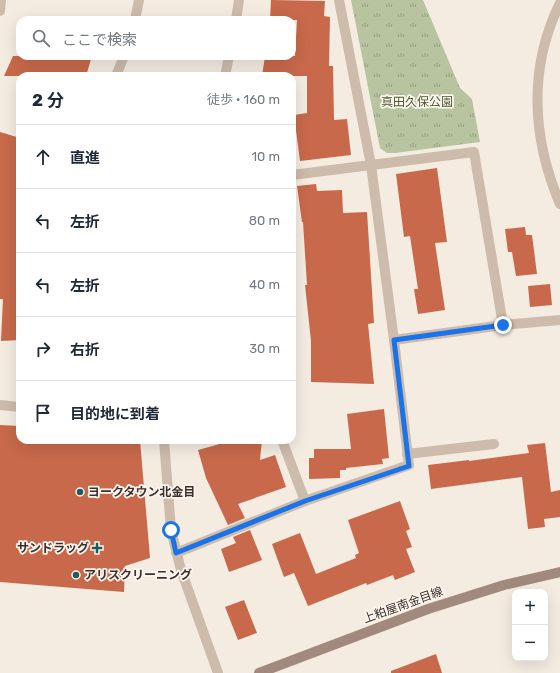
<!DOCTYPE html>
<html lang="ja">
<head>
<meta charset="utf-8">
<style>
	:root { --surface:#fff; --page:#f2f2f3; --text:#1f2937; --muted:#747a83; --line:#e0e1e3 }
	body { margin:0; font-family:Rubik,"Noto Sans JP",sans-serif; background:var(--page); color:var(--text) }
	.controls { position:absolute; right:12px; bottom:12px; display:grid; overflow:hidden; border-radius:8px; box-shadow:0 4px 16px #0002 }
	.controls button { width:36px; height:36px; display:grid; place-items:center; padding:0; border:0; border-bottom:1px solid var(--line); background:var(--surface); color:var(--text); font:20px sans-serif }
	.stop { position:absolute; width:12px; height:12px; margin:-9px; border:3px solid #1a73e8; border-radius:50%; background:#fff }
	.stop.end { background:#1a73e8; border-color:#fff; box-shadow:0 1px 4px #0008 }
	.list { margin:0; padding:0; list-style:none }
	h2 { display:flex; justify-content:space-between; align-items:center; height:52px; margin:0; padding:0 16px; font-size:17px }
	h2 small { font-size:13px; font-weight:400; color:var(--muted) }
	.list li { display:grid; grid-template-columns:26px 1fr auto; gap:12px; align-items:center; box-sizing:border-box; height:64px; padding:0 16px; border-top:1px solid var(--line) }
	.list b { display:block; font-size:15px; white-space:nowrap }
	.list em { font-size:13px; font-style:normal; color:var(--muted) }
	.icon { flex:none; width:22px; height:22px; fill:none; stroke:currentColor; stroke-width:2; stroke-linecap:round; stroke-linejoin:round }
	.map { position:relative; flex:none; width:560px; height:673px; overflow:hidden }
	.search { position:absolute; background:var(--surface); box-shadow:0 4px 16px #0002; left:16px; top:16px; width:280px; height:44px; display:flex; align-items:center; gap:10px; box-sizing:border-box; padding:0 14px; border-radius:12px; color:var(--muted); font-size:15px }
	.panel { position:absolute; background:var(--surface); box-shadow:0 4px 16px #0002; left:16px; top:72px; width:280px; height:372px; border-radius:12px }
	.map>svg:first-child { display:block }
</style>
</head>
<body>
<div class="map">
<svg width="560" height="673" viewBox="0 0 560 673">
	<defs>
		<pattern id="park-tufts" width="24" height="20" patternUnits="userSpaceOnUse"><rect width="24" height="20" fill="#b8c4a0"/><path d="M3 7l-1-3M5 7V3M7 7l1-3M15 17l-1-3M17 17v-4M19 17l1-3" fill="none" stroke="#97a083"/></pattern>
	</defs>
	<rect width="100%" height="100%" fill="#f4ebe1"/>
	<path fill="url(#park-tufts)" d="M351,0h72l37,88 12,11 8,43 -85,11h-8l-7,-5z"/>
	<g fill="#c8694b">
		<path d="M271,0l54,1 -1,15 6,1 -1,49h4l1,54 13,-1 4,36 -51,6 -6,-46 13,-2v-37h-45l3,-20h30l2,-36h-27z"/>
		<path d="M13,56h79l-6,20h-82z"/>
		<path d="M0,132l20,6v202l-19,1 2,-42h-3z"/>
		<path d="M437,168l10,74 -12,1 10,67 -27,4 -4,-25h4l-8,-53 -6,1 -8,-63z"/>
		<path d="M316,184l1,7 25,-1 1,23 24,-1 7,111 -6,1 6,60 -63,-2v-41l-6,-56h2l-4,-63h-1l-5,-36z"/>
		<path d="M525,227l1,8h6l5,39 -21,2 -4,-24h-4l-3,-23z"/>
		<path d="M550,284l2,21 -22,2 -2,-21z"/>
		<path d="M384,409l5,49 -7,1 1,5 -37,4v2h-6v8l-31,1v-21h5v-9h37l-4,-35z"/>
		<path d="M0,425l20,1v14h120l10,118 -25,8 -1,26 -124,-10z"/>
		<path d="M234,440h28l-2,20 15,-5 11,32 -48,17 7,14 -17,7 -22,-47 -8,-28z"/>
		<path d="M545,443l6,49 9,-2v27l-16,2 1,8 -17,2 -6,-52 -91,12 -3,-24 41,-5v1l60,-8 -2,-8z"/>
		<path d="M400,501l10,28 -4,2 6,16 -6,2 9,23 -20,8 -2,-5 -26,10 -1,-2 -58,23 -14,-33 -10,4 -12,-33 28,-11 16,41 40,-16 -1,-3 4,-2 -11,-33z"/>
		<path d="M250,530l12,30 -33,12 -8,-23 15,-6 -3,-6z"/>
		<path d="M244,600l13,33 -19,7 -13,-33z"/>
		<path d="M436,654l6,19h-51v-2z"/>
	</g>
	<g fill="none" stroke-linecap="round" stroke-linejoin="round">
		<g stroke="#cdbbac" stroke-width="10">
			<path d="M560,3c-32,65 -28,135 0,201"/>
			<path d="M0,11l1,-11"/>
			<path d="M135,20l4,-20"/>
			<path d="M236,20l3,-20"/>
			<path d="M116,76l8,-20"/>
			<path d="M225,76l4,-20"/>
			<path d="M292,175l182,-23 29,173"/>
			<path d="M394,340l109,-15 57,-5"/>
			<path d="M0,405l20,2"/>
			<path d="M164,440l7,90 10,40 37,103"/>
			<path d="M282,440l23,61"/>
			<path d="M407,454l87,-10"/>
			<path d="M176,553l129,-52 104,-36 -15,-125 -23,-175 -32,-165"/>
		</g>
		<path stroke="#a18a7d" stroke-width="10" d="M259,673l169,-64 76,-24 56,-13"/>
	</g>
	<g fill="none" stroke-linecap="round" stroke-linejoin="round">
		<path stroke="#1a73e8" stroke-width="5" d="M171,530l5,23 129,-52 104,-35 -15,-126 109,-15"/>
	</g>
	<g fill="#1f5a5e" stroke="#fbf5ee" stroke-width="1.5">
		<circle cx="80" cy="492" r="4"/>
		<path d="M95 542h4v4h4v4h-4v4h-4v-4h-4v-4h4z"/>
		<circle cx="76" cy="575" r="4"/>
	</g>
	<g text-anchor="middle" stroke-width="3.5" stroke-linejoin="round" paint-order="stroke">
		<g font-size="12" fill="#4a5a2e" stroke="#fbf5ee">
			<text x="417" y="106">真田久保公園</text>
		</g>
		<g font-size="12" font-weight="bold" fill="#3b302b" stroke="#fbf5ee" text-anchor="start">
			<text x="88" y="496">ヨークタウン北金目</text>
			<text x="89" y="552" text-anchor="end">サンドラッグ</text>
			<text x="84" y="579">アリスクリーニング</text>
		</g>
		<g font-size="12" fill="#3b302b" stroke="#fbf5ee">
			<text transform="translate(403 605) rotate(-20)" y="4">上粕屋南金目線</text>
		</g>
	</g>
</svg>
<div class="controls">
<button>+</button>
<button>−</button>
</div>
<div class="stop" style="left:171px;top:530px"></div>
<div class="stop end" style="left:503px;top:325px"></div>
<div class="search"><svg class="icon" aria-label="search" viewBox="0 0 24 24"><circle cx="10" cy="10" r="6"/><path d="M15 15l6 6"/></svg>ここで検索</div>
<section class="panel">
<h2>2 分<small>徒歩 · 160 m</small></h2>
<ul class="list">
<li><svg class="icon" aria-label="ahead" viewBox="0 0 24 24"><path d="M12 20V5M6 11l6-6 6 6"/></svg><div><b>直進</b></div><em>10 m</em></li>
<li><svg class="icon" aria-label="left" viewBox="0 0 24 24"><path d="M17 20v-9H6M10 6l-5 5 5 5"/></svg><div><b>左折</b></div><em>80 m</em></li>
<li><svg class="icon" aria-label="left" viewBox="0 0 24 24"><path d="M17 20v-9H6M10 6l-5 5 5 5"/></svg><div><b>左折</b></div><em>40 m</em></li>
<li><svg class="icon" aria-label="right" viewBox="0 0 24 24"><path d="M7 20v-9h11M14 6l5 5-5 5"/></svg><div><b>右折</b></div><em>30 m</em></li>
<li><svg class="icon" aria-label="arrive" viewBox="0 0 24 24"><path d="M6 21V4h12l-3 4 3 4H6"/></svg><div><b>目的地に到着</b></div></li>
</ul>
</section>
</div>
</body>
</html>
